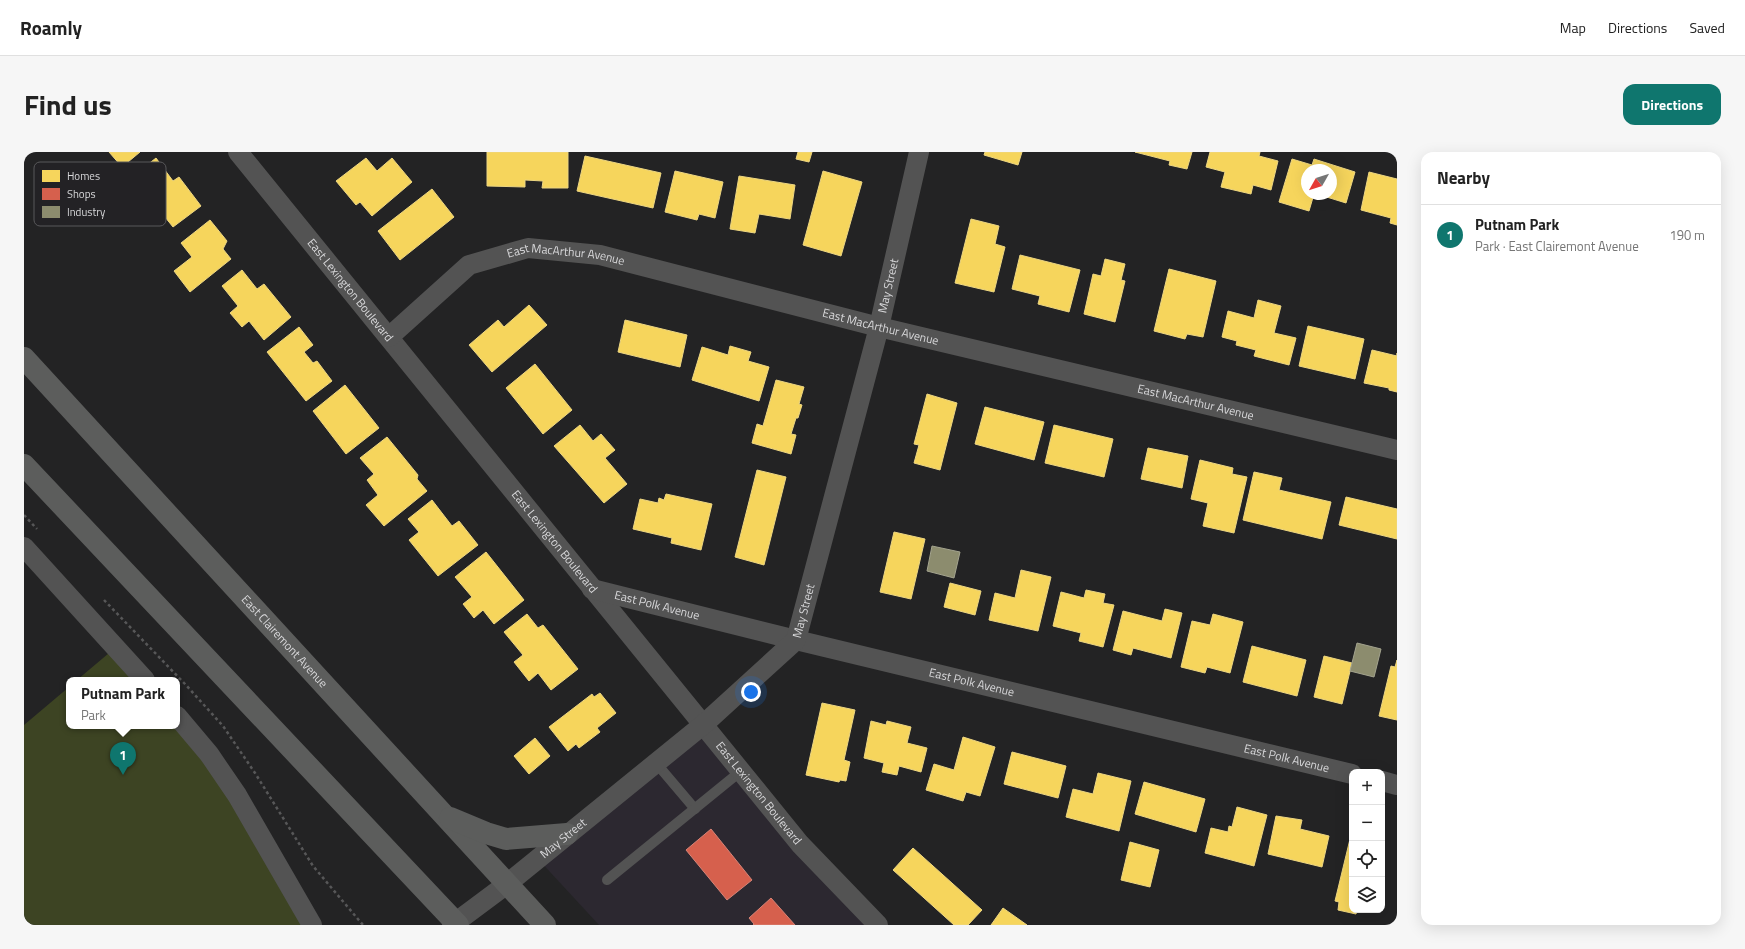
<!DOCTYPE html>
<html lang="en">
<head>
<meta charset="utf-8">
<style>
	:root { --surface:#fff; --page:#f6f6f6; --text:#222; --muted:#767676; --line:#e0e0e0; --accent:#0f766e }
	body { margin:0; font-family:"Titillium Web",sans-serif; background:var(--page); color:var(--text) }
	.controls { position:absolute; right:12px; bottom:12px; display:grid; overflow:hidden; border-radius:8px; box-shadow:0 4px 16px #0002 }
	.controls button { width:36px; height:36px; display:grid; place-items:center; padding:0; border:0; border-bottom:1px solid var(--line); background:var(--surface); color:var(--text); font:20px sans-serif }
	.compass { position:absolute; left:1277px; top:12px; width:36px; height:36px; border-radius:50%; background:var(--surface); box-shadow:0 4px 16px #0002; rotate:231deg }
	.you { position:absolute; left:727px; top:540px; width:14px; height:14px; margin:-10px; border:3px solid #fff; border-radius:50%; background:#1a73e8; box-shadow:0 0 0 6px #1a73e833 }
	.badge { display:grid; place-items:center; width:26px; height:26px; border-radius:50%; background:var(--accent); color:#fff; font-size:13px; font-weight:700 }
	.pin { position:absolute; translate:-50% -33px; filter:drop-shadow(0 1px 2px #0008) }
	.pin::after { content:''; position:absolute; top:21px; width:14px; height:12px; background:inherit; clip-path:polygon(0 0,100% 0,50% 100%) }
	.popup { position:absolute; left:42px; top:525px; width:114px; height:52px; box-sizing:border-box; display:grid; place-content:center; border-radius:8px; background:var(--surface); filter:drop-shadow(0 1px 3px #0005); font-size:13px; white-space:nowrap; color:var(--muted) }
	.popup b { font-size:15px; color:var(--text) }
	.popup::after { content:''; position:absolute; left:50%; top:100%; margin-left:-8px; border:8px solid transparent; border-top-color:var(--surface) }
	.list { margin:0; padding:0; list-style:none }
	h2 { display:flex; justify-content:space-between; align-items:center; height:52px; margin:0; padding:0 16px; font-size:17px }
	h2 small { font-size:13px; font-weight:400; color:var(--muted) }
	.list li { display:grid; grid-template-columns:26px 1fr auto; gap:12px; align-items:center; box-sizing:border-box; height:60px; padding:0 16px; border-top:1px solid var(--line) }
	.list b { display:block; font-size:15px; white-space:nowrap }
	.list p { margin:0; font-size:13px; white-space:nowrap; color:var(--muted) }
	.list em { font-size:13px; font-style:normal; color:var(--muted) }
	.icon { flex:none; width:22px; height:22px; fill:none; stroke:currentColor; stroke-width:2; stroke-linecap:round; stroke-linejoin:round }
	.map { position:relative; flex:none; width:1373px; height:773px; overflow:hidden; border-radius:12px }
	header { display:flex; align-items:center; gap:24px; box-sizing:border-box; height:56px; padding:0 20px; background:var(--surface); border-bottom:1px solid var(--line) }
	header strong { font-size:19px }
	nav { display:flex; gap:22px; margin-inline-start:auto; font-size:14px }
	.intro { display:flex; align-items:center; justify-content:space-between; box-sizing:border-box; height:96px; padding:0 24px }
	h1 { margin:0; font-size:28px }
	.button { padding:10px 18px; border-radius:12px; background:var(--accent); color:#fff; font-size:14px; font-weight:700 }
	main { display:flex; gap:24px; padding:0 24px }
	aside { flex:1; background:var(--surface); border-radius:12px; box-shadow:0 4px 16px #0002 }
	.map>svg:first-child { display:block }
</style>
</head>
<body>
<header>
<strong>Roamly</strong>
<nav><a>Map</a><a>Directions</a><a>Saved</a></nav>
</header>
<div class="intro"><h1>Find us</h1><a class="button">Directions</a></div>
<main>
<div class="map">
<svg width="1373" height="773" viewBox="0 0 1373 773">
	<rect width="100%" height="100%" fill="#232324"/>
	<path fill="#2c2830" d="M680,572l174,201h-279l-61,-66z"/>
	<g fill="#3d4423">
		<path d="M91,496l30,32h-68z"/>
		<path d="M45,535v39h108v-10l135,209h-288v-200z"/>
	</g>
	<g fill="#f6d55c" stroke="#edd682">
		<path d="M85,0h31l-18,15z"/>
		<path d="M463,0h81v36h-26l1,-7 -18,-1v7l-38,-1z"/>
		<path d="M774,0h14l-3,10 -13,-3z"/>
		<path d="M961,0h37l-4,13 -34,-10z"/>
		<path d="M1111,0h57l-5,17 -18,-4 1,-4z"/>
		<path d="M1186,0h50l-1,4 19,5 -7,29 -18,-5 -2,9 -30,-7 4,-15 -19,-5z"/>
		<path d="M561,4l76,17 -8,35 -76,-17z"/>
		<path d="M132,6l17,23 6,-4 22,29 -28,21 -12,-15 -13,11 -14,-18 12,-9 -14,-19z"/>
		<path d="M342,6l11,13 15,-13 20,24 -40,34 -12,-14 -4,3 -20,-24z"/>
		<path d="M1268,7l20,6 2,-6 41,13 -9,31 -29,-9h14v-24h-24v24h7l-5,17 -30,-9z"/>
		<path d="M651,19l48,11 -8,36 -16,-4 -2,6 -32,-8z"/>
		<path d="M799,19l39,11 -21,74 -38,-11z"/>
		<path d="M1345,20l28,7v46l-7,-2 1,-5 -30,-8z"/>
		<path d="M715,24l56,9 -5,34 -31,-5 -4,19 -25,-4z"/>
		<path d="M408,37l22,28 -54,43 -22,-29z"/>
		<path d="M947,67l28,7 -4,18 10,3 -11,45 -39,-9z"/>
		<path d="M186,68l17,21 -4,8 8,10 -41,33 -16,-21 18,-14 -11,-14z"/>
		<path d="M996,103l60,15 -11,42 -31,-8 2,-8 -28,-7z"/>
		<path d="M1081,107l20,5 -4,16 4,1 -10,41 -31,-8 9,-40 8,2z"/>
		<path d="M1145,117l47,12 -13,56 -16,-3 -2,5 -31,-8z"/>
		<path d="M218,118l15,19 7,-5 27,33 -27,23 -15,-19 -7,6 -12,-14 8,-7 -16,-20z"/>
		<path d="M1234,148l23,6 -7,27 22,5 -7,27 -35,-9 2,-6 -20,-5 1,-4 -15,-4 6,-26 26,7z"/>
		<path d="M505,153l18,20 -55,47 -23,-27 29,-25 6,7z"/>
		<path d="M601,168l62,15 -7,32 -62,-15z"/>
		<path d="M1284,174l56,13 -9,40 -56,-13z"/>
		<path d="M275,175l14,18 -9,7 9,11 4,-2 15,20 -26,20 -39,-49z"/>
		<path d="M706,194l21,6 -3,9 21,6 -10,34 -67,-21 10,-33 26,8z"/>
		<path d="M1348,198l25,6v-3v39l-8,-2v-2l-25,-5z"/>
		<path d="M511,212l37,46 -29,24 -37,-46z"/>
		<path d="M752,228l28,7 -5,17 3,1 -4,13h-2l-5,16 5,1 -5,19 -39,-11 5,-19 6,2z"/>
		<path d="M321,233l34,43 -33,26 -33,-43z"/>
		<path d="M903,242l30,9 -17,67 -26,-7 5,-18 -5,-1z"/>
		<path d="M961,255l59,15 -10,38 -59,-16z"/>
		<path d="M556,273l13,16 8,-7 14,16 -10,8 22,26 -23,19 -50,-57z"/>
		<path d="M1030,273l59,14 -9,38 -59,-14z"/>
		<path d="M363,285l31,38 -1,4 10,12 -43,35 -18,-21 12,-10 -11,-15 7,-6 -14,-16z"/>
		<path d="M1124,296l40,8 -6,32 -41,-9z"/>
		<path d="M1176,308l33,8 -1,6 15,3 -13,56 -31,-7 5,-23 -17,-4z"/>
		<path d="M733,318l29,7 -22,88 -29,-8z"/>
		<path d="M1230,320l28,6 -3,12 52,12 -9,37 -79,-19z"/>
		<path d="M642,342l46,10 -11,46 -30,-7 1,-5 -39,-9 7,-30 18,4 1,-5 5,2z"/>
		<path d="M1322,345l51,12v30l-58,-14z"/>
		<path d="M408,348l20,26 7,-5 19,24 -40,31 -29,-36 10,-8 -11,-13z"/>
		<path d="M870,380l31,7 -14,60 -31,-7z"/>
		<path d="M462,400l38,48 -30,24 -11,-14 -9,8 -11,-14 9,-7 -17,-20z"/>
		<path d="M997,418l30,7 -13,54 -49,-11 6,-27 20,5z"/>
		<path d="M926,431l31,8 -6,24 -31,-8z"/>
		<path d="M1062,438l19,4 -2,9 11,2 -11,42 -24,-6 2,-8 -28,-7 8,-34 23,6z"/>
		<path d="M1141,457l17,4 -11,45 -38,-10 -2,7 -18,-5 10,-39 39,10z"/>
		<path d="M503,462l11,14 5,-3 35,44 -27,21 -13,-17 -9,8 -15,-19 9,-7 -19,-23z"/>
		<path d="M1189,462l30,8 -13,51 -23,-6 -2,6 -24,-6 11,-46 18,4z"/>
		<path d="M1228,494l54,14 -9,36 -54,-14z"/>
		<path d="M1300,504l28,7 -10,41 -28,-7z"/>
		<path d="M1373,508v60l-18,-4 12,-50 4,1z"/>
		<path d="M576,541l16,20 -19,15 3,4 -21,16 -3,-4 -8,7 -19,-24 43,-33 2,3z"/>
		<path d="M798,551l33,7 -11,50 6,2 -4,19 -6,-1 -1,2 -33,-7z"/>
		<path d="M847,569l15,4 1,-4 24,6 -4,16 20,5 -6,24 -22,-6 -2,9 -15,-3 2,-9 -20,-5z"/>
		<path d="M939,585l32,10 -15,49 -14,-4 -3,9 -37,-11 8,-26 20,6z"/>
		<path d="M511,586l15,18 -21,18 -15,-18z"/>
		<path d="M988,600l54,14 -8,32 -54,-14z"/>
		<path d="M1074,621l33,8 -12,50 -53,-14 7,-28 20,5z"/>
		<path d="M1120,630l61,17 -9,33 -61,-18z"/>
		<path d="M1213,655l30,8 -13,51 -49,-13 6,-25 17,4 1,-6 3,1z"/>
		<path d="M1252,664l26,4 -2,9 29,7 -7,31 -54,-13z"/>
		<path d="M1326,687h2v71h5l-1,4 -18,-4 1,-8 -4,-1z"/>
		<path d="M1106,690l29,8 -9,37 -29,-7z"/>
		<path d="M889,696l69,62 -14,15h-14l-61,-55z"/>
		<path d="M979,756l24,17h-36z"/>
	</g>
	<g fill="#d6604d" stroke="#d78477">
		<path d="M687,677l41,51 -25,20 -41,-50z"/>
		<path d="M747,746l24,27h-42l1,-1 -5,-6z"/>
	</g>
	<g fill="#8c8c6e" stroke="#a3a38e">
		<path d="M908,394l28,6 -6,26 -27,-7z"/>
		<path d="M1333,491l24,6 -7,28 -24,-6z"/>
	</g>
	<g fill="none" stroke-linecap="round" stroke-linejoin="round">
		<g stroke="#575758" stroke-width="2.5" stroke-dasharray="3 3" stroke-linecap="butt">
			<path d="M0,363l13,14"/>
			<path d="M80,448l81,84 38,42 32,47 58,93 50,59"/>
		</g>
		<g stroke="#535353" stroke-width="10">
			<path d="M632,611l39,46"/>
			<path d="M583,728l134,-109"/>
		</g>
		<g stroke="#535353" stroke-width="20">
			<path id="s1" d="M214,0l562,692 78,81"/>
			<path id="s2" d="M365,185l80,-72 59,-17 72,7 279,72 518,123"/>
			<path d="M0,395l121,133"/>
			<path id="s3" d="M568,437l204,51 556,134"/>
			<path d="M153,564l32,38 28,41 75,130"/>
			<path d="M1358,629l15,4"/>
			<path id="s4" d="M428,773l55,-41 197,-160 92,-84 83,-313 40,-175"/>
		</g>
		<g stroke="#5c5d5c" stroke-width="22">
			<path id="s5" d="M0,206l521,567"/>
			<path d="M0,313l434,460"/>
			<path d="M426,666l36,15 20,6 61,-5"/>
		</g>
	</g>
	<g text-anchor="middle" stroke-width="4" stroke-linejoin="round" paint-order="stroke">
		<g font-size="12" fill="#d8d8da" stroke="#232225">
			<text dy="4" stroke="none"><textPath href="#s2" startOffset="207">East MacArthur Avenue</textPath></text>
			<text dy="4" stroke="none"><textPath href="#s4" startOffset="813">May Street</textPath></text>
			<text dy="4" stroke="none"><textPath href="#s1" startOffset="178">East Lexington Boulevard</textPath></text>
			<text dy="4" stroke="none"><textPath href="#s2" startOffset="531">East MacArthur Avenue</textPath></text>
			<text dy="4" stroke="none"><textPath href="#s2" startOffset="855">East MacArthur Avenue</textPath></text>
			<text dy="4" stroke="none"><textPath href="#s1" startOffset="502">East Lexington Boulevard</textPath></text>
			<text dy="4" stroke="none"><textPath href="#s3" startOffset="67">East Polk Avenue</textPath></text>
			<text dy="4" stroke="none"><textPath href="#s4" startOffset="477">May Street</textPath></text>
			<text dy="4" stroke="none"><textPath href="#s5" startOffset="385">East Clairemont Avenue</textPath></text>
			<text dy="4" stroke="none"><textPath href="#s3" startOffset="391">East Polk Avenue</textPath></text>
			<text dy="4" stroke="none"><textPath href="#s3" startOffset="715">East Polk Avenue</textPath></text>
			<text dy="4" stroke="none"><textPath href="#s1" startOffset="826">East Lexington Boulevard</textPath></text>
			<text dy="4" stroke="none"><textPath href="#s4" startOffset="141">May Street</textPath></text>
		</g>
	</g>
	<rect x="10" y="10" width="132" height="64" rx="6" fill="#232225" stroke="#59595b" stroke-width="1"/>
	<rect x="18" y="18" width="18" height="12" fill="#f6d55c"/>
	<rect x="18" y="36" width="18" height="12" fill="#d6604d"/>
	<rect x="18" y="54" width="18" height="12" fill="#8c8c6e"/>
	<g font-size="11" fill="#d8d8da">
		<text x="43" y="28">Homes</text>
		<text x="43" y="46">Shops</text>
		<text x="43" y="64">Industry</text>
	</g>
</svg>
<div class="controls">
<button>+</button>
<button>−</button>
<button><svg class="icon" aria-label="locate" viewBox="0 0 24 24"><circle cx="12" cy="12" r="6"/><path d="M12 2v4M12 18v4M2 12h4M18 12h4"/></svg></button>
<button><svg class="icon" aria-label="layers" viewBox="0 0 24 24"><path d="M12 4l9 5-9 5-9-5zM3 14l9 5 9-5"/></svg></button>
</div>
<svg class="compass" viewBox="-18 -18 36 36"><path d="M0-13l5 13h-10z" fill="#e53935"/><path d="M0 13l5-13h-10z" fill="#767676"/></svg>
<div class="you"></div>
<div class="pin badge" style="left:99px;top:623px">1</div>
<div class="popup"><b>Putnam Park</b>Park</div>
</div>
<aside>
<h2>Nearby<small></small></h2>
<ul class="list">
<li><span class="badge">1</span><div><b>Putnam Park</b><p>Park · East Clairemont Avenue</p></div><em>190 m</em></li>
</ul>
</aside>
</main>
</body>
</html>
